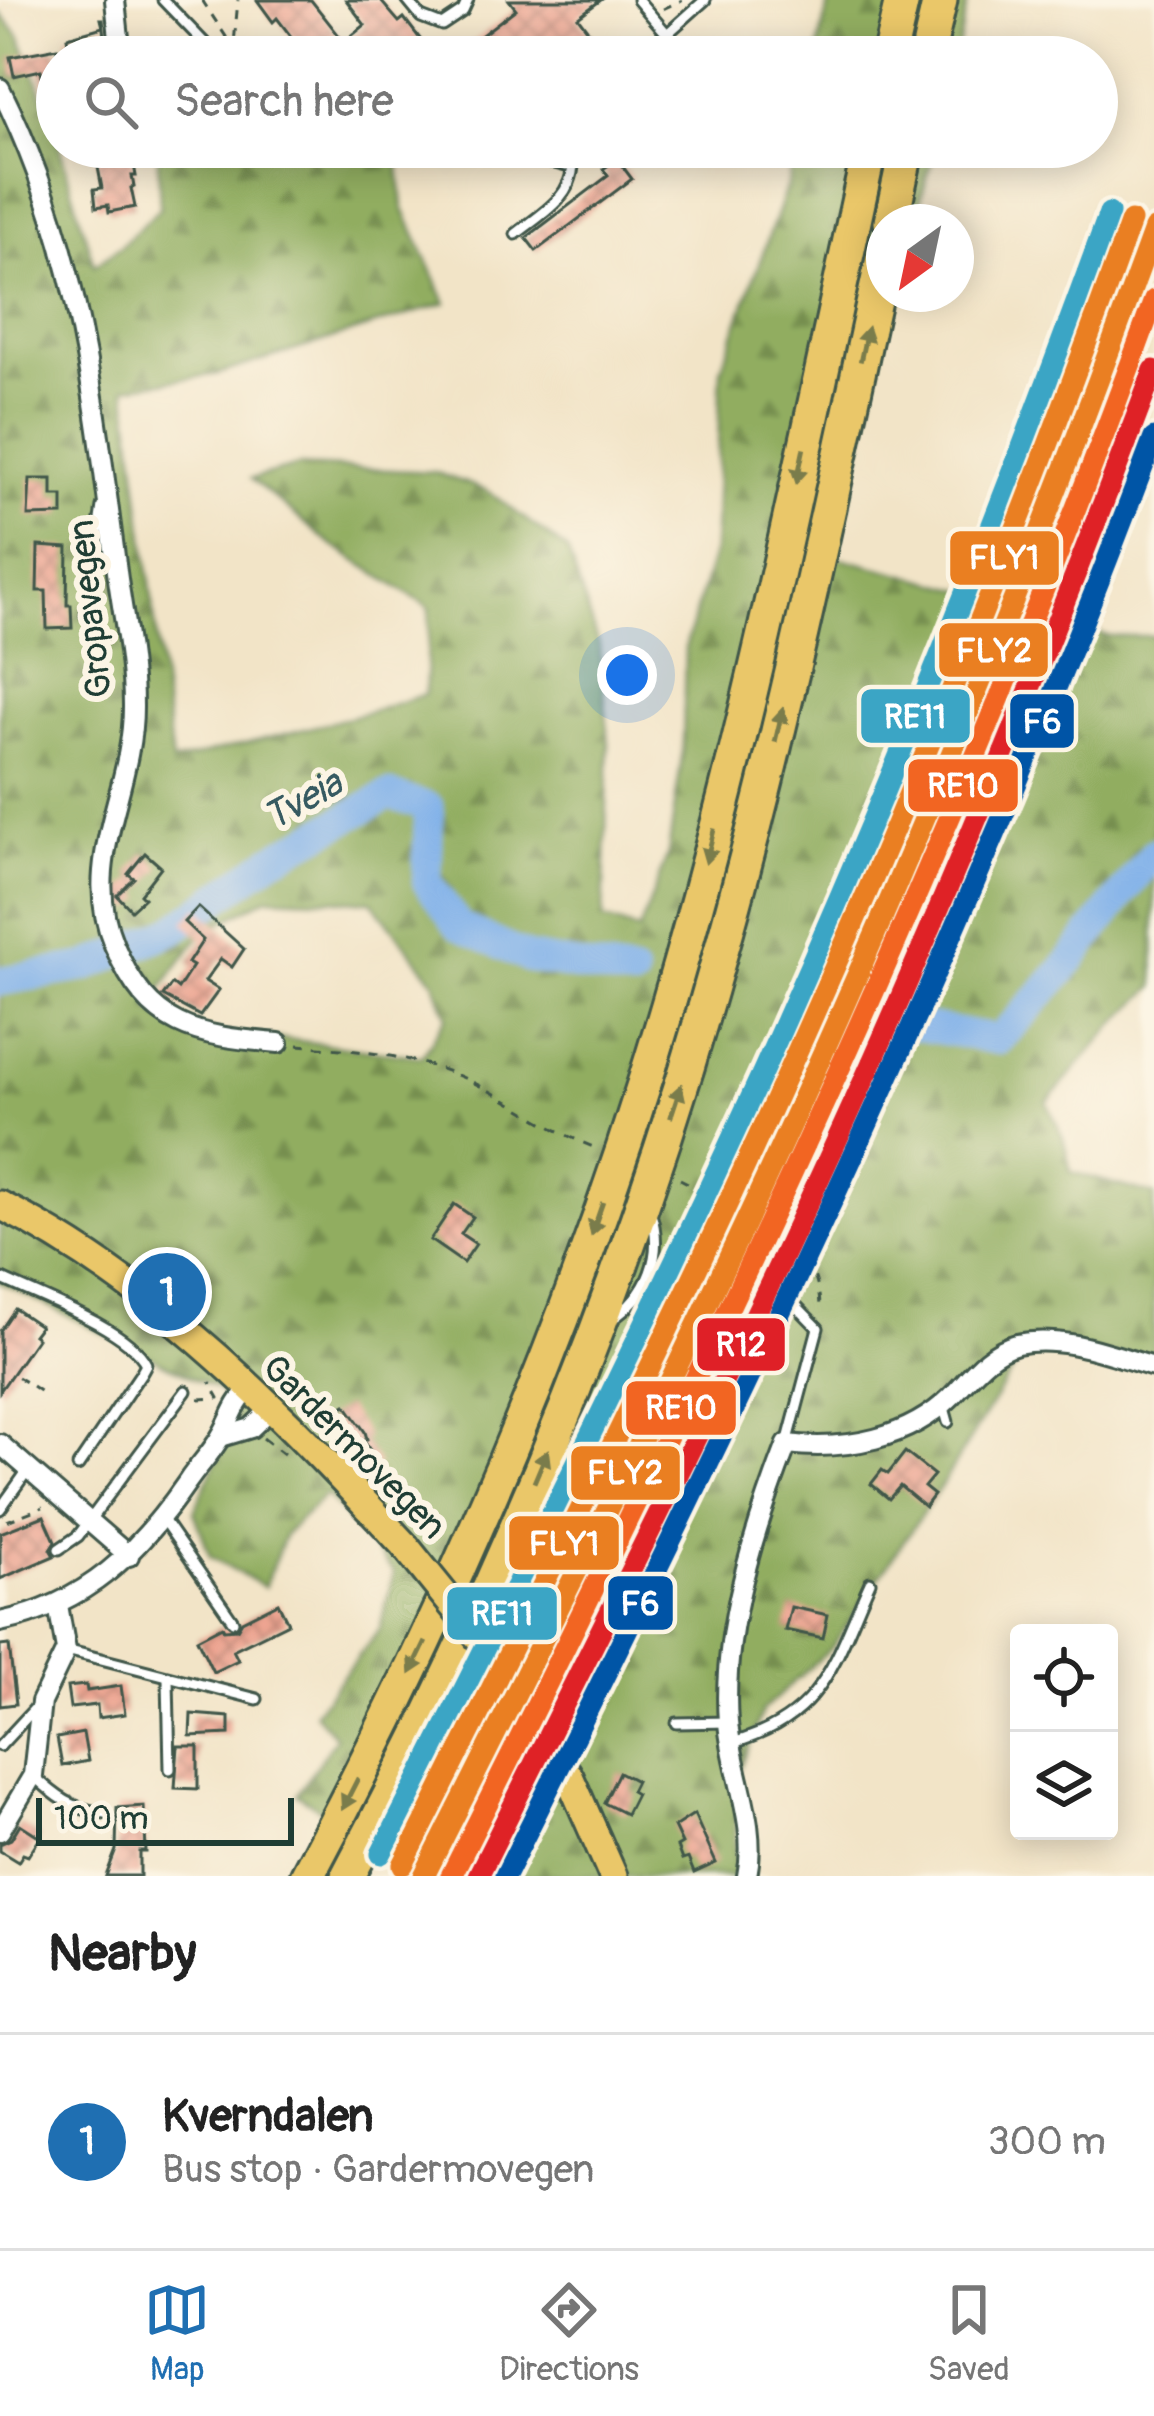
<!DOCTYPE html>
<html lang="en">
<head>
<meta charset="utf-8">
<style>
	:root { --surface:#fff; --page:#f6f6f6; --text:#222; --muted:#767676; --line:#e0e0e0; --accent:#1f6fb2 }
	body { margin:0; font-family:Pangolin,sans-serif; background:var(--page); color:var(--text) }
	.controls { position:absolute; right:36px; bottom:36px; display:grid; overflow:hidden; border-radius:12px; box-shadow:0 6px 30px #0003 }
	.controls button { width:108px; height:108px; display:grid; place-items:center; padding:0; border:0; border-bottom:3px solid var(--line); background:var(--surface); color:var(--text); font:60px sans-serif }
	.compass { position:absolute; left:866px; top:204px; width:108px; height:108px; border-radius:50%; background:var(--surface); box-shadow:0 6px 30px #0003; rotate:213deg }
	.scale { position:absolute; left:36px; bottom:30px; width:258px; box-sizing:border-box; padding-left:12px; border:6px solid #1f3d34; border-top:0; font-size:33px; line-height:42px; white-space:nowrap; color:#1f3d34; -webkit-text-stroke:9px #fcf5e5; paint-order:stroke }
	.you { position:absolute; left:627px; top:675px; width:42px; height:42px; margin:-30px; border:9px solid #fff; border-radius:50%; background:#1a73e8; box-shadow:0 0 0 18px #1a73e833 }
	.badge { display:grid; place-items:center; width:78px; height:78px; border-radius:50%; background:var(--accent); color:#fff; font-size:39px; font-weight:700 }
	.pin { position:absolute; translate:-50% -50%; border:6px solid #fff; box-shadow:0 3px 12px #0006 }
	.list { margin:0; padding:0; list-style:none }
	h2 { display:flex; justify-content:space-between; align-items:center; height:156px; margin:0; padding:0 48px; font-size:51px }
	h2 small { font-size:39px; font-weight:400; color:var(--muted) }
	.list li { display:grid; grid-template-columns:78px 1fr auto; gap:36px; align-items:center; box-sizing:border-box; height:216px; padding:0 48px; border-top:3px solid var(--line) }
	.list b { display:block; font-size:45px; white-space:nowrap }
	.list p { margin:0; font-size:39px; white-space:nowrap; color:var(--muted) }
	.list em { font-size:39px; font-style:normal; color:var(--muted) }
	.icon { flex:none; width:66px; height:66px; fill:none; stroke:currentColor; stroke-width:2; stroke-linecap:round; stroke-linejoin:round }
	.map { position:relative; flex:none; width:1154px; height:1876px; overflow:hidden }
	.search { position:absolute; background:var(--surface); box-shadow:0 6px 30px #0003; left:36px; right:36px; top:36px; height:132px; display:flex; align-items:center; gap:30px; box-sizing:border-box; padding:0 42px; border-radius:66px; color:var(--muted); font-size:45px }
	.sheet { height:372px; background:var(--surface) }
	nav { display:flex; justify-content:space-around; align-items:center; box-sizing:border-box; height:168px; border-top:3px solid var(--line); background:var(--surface); font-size:33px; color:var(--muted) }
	nav a { display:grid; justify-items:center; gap:6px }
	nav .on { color:var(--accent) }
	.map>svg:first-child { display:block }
</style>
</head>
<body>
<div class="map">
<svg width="1154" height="1876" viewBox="0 0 1154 1876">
	<defs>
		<pattern id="forest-firs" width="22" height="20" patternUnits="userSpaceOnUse" patternTransform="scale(3)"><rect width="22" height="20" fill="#91ad60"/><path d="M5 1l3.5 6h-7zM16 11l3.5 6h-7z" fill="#768e50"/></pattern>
		<pattern id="building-cross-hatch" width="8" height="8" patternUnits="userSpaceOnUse" patternTransform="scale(3)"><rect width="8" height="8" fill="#eda491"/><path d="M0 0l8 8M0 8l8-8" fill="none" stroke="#bf8777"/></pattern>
	</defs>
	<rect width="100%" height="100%" fill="#fcf5e5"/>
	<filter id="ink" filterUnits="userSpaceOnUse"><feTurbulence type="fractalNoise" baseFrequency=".00833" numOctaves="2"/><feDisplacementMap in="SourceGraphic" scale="24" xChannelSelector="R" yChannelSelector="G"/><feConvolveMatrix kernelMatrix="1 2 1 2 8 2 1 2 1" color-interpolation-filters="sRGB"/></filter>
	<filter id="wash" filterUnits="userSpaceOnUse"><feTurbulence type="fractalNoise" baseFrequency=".004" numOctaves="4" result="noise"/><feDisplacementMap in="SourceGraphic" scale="48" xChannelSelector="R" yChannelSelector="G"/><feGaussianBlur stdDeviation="2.7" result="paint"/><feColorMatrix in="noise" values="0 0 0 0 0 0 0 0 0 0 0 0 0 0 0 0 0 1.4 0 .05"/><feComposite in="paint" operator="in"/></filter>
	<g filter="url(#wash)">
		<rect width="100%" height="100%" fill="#f2e4c7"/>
		<g fill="url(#forest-firs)" stroke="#58754a" stroke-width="3" fill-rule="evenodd">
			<path d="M830,0h138l-12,57h-140z"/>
			<path d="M0,13l19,22 30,75 45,156 27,-20 39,-38 -2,-48 4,-13h235l6,60 43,96 -228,71 -92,13 46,376c84,-24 171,-40 253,-69l5,-86 -101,-65 -78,-64 47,-13 136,6 52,18 81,60 32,94 10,99 -6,176 36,12 29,-77 15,-104 2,-102 29,-97 7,-181 67,-187 8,-36h140l-22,75h-30v72h11l-59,263 174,45 97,34h47v351l-42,40 -65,75 16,36 8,34 83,23v165l-127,-14 -82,134 -113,167 -69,63 -27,69 -1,97h-312l-126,-82 39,-57 -22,-24 66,-84 14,-57 -68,-78 -41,40 -21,53 -54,-31 -16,-45 42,-93 -18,-28 -218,-108zM268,897l104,4 62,80 13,35 -25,41 -136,-18 -102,-8 -37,-23 55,-75z"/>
		</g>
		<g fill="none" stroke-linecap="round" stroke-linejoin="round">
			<g stroke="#7dafe9" stroke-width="30">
				<path d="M0,981l86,-14 87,-37 99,-71 117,-64 40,12 -2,75 32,44 69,32 105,18"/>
				<path d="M890,1021l109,19 62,-67 93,-120"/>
			</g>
		</g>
		<g id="blocks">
			<g fill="url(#building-cross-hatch)">
				<path d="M257,0h54l33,42 21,-17 -19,-25h34l19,22 5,-4 30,39h-148l13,-10 -22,-29 -4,4z"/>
				<path d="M509,0h92l-23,17 30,40h-155l63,-48z"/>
				<path d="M101,19h2l4,38h-37l-3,-20 36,-10z"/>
				<path d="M57,48v69l-7,1 -9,-48 -27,6 -4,-19z"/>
				<path d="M94,147h37l5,29h-4l2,11 -3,1 4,19 -26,5 -1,-7 -12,2 -2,-18 8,-1z"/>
				<path d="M617,159l15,20 -96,72 -10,-13 82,-62 -5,-7z"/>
				<path d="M30,479h22v17h11v19l-35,1z"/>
				<path d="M38,546l30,2 -1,57h4l1,23 -25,1 -1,-38h-9z"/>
				<path d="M145,853l16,14 -21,27 4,4 -13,12 -14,-15 17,-17 -6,-4z"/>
				<path d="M198,907l46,42 -12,18 -11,-8 -16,22 14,9 -19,26 -37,-20 9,-12 6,5 15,-23 -5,-3 15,-23 -19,-18z"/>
				<path d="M454,1204l19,13 -12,17 15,10 -13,19 -33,-23z"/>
				<path d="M15,1309l25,17 -7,9 4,3 -37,53v-60z"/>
				<path d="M346,1405l19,27 2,7 -3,2 15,23 -13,8 -37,-56z"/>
				<path d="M905,1452l29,23 -10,12 10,8 -9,12 -25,-21 -11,13 -18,-15 11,-14 6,4z"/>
				<path d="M44,1516l11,25 -5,8 4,7 -54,23v-46z"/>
				<path d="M278,1603l10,20 -55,27 5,10 -25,12 -16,-33 25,-13 2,4 13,-1 5,-8z"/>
				<path d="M791,1607l37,8 -5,23 -38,-8z"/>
				<path d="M9,1645l7,59 -16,2v-60z"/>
				<path d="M86,1685l1,6 34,-5 4,28 -27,4 -1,-13 -27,3 -3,-21z"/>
				<path d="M191,1714l38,3v17l-39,2z"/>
				<path d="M83,1733l5,28 -26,5 -5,-28z"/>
				<path d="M178,1746h20v43l-23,-1z"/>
				<path d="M619,1772l17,9 -5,10 5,3 -10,20 -22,-11z"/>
				<path d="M144,1806l2,46h-6v24h-34l10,-26 1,-42z"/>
				<path d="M694,1814l22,49 -22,10 -6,-15 -6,2 -5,-13 5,-3 -8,-17z"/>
				<path d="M20,1824l20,13 -12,19 -5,-2 -5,8 -18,-11v-7l11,-5z"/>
			</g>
		</g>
	</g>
	<g filter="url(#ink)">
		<use href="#blocks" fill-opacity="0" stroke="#3f564a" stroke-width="3"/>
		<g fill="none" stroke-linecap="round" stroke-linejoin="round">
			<g stroke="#3f564a" stroke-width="15">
				<g id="service">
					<path d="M163,0l55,57"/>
					<path d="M407,0l14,17 21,8 21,-14 5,-11"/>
					<path d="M638,0l29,34"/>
					<path d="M659,57l8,-23 38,-34"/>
					<path d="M543,147l8,15 15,4 13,-6 6,-13"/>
					<path d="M516,234c25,-20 56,-36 57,-70"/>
					<path d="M86,615l16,-109"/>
					<path d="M0,1278c36,17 129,51 146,86l-5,9 -63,93"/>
					<path d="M611,1320c37,-24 54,-66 39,-109"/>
					<path d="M943,1404l5,18"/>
					<path d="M0,1509l30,-42"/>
					<path d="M162,1518l71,103"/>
					<path d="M59,1549l19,-13 108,-145"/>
					<path d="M66,1650l191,49"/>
					<path d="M168,1679l2,90"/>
					<path d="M548,1699l187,-387 26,-26 20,4 37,38 -31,116"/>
					<path d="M677,1723l51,-1"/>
					<path d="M732,1743c92,-25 102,-82 138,-161"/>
					<path d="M0,1746l37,-40"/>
					<path d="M33,1775c23,22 40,35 72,38"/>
				</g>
			</g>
			<g stroke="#3f564a" stroke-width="24">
				<g id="minor">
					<path d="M115,0l6,57"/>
					<path d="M0,88c82,165 94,313 118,491 6,43 15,83 15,126 1,85 -54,157 -19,240 35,84 81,91 165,98"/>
					<path d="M221,1437l30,-9 20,-19"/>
					<path d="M0,1444l129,112"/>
					<path d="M0,1622c87,-18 139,-70 188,-141 10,-15 25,-30 33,-45 12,-20 11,-28 28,-48"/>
					<path d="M0,1831l33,-56 8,-73 25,-52 -8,-45"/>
					<path d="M747,1876c11,-52 -15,-103 -19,-154 -7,-89 27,-195 59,-278 58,7 122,-5 165,-48 19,-20 37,-45 65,-52 45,-10 94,11 137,23"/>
				</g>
			</g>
			<g stroke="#3f564a" stroke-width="33">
				<g id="primary">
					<path d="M0,1205c158,79 286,213 405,341"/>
					<path d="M569,1776l44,100"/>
				</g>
			</g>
			<g stroke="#3f564a" stroke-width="39">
				<g id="motorway">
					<path d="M889,57l13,-57"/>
					<path d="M927,57l13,-57"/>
					<path d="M891,222l16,-75"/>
					<path d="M307,1876c155,-291 285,-598 374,-916 76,-267 130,-542 189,-813"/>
					<path d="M348,1876c153,-288 280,-593 368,-907 67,-235 116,-476 168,-715"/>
				</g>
			</g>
			<g stroke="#3f564a" stroke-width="3" stroke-dasharray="9 9" stroke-linecap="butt">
				<path d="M202,0l32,49"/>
				<path d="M663,9l19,-9"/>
				<path d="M233,55l5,-55"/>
				<path d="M298,1045c55,5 115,10 166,33 46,21 84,52 132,70"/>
				<path d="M680,1179l61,31"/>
				<path d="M767,1225c33,22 53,44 53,85"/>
				<path d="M17,1377l10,6"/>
				<path d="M32,1386l9,6"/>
				<path d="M199,1399l20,-1 -9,-16"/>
				<path d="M263,1438l21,16"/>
				<path d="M7,1521l36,-14"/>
			</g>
			<use href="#service" stroke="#fff" stroke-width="9"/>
			<use href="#minor" stroke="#fff" stroke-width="18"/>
			<use href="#primary" stroke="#eac769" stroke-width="27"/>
			<use href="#motorway" stroke="#eac769" stroke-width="33"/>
			<g stroke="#3f564a" stroke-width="33" stroke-linecap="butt">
				<path id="primary-bridge" d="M405,1546l93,115 71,115"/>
			</g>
			<use href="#primary-bridge" stroke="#eac769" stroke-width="27"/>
			<g stroke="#fcf5e5" stroke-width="30">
				<path id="rail-1" d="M424,1876c132,-262 264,-523 384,-790 127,-281 241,-567 346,-857"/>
			</g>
			<g stroke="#fcf5e5" stroke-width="30">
				<path id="rail-2" d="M451,1876c260,-517 506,-1031 703,-1576"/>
			</g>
			<g stroke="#fcf5e5" stroke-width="30">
				<path id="rail-3" d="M403,1865c131,-261 263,-522 383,-789 127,-280 241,-566 345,-855"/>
			</g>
			<g stroke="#fcf5e5" stroke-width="30">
				<path id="rail-4" d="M478,1876c127,-254 256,-508 373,-767 110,-243 209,-490 303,-739"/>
			</g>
			<g stroke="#fcf5e5" stroke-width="30">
				<path id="rail-5" d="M381,1854c131,-259 261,-518 382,-783 127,-281 241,-568 346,-858"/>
			</g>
			<g stroke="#fcf5e5" stroke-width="30">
				<path id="rail-6" d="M505,1876c236,-471 464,-944 649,-1438"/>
			</g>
			<use href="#rail-1" stroke="#ea7f21" stroke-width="21"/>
			<use href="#rail-2" stroke="#f26522" stroke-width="21"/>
			<use href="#rail-3" stroke="#ea7f21" stroke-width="21"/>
			<use href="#rail-4" stroke="#df2027" stroke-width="21"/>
			<use href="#rail-5" stroke="#3ba5c5" stroke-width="21"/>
			<use href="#rail-6" stroke="#0054a6" stroke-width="21"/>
		</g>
		<defs><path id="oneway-solid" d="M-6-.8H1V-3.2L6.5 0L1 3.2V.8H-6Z" transform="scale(3)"/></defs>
		<g fill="#7a7b4c">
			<use href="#oneway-solid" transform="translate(864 344) rotate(-78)"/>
			<use href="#oneway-solid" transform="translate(800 466) rotate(102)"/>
			<use href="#oneway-solid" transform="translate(779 725) rotate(-77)"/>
			<use href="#oneway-solid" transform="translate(710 846) rotate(104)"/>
			<use href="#oneway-solid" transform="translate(676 1101) rotate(-72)"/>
			<use href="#oneway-solid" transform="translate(597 1219) rotate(109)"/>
			<use href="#oneway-solid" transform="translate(541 1466) rotate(-67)"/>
			<use href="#oneway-solid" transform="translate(418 1658) rotate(116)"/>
			<use href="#oneway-solid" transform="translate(350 1794) rotate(117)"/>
		</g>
	</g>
	<g text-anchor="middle" stroke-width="12" stroke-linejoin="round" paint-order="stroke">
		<g font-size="36" fill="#1f3d34" stroke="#fcf5e5">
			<text transform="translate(89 609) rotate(-96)" y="13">Gropavegen</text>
			<text transform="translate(355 1446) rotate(45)" y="13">Gardermovegen</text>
		</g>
		<g font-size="39" font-style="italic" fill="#365a61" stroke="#fcf5e5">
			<text transform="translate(302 799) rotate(-29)" y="14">Tveia</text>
		</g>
	</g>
	<g stroke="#fcf5e5" stroke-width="4.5">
		<rect x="948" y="529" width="113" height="58" rx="12" fill="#ea7f21"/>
		<rect x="937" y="621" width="113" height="58" rx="12" fill="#ea7f21"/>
		<rect x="859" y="687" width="113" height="58" rx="12" fill="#3ba5c5"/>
		<rect x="1008" y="692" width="68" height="58" rx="12" fill="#0054a6"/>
		<rect x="906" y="757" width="114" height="57" rx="12" fill="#f26522"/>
		<rect x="695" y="1316" width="92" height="57" rx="12" fill="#df2027"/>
		<rect x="624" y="1379" width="114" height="58" rx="12" fill="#f26522"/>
		<rect x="569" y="1444" width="113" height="58" rx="12" fill="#ea7f21"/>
		<rect x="507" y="1514" width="114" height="58" rx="12" fill="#ea7f21"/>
		<rect x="606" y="1574" width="69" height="58" rx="12" fill="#0054a6"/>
		<rect x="445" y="1585" width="114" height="57" rx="12" fill="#3ba5c5"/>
	</g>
	<g font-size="33" text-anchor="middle" font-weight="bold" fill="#fff">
		<text x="1004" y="569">FLY1</text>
		<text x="994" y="662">FLY2</text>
		<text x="915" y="728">RE11</text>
		<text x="1042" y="733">F6</text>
		<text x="963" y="797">RE10</text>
		<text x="741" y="1356">R12</text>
		<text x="681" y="1419">RE10</text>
		<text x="625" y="1484">FLY2</text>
		<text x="564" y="1555">FLY1</text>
		<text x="640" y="1615">F6</text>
		<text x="502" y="1625">RE11</text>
	</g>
</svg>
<div class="controls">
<button><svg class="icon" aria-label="locate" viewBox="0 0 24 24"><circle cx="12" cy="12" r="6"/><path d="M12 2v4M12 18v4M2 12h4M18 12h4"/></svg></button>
<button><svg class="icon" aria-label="layers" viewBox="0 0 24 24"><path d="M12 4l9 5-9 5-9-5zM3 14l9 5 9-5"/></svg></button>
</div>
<svg class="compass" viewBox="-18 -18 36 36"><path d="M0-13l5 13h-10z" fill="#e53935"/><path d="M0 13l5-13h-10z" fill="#767676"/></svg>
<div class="scale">100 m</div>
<div class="you"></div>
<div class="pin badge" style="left:167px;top:1292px">1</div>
<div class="search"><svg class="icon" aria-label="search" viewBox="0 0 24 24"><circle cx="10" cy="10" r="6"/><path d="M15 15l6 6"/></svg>Search here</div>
</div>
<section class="sheet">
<h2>Nearby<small></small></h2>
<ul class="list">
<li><span class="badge">1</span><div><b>Kverndalen</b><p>Bus stop · Gardermovegen</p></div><em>300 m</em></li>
</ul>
</section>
<nav>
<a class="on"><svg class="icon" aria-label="map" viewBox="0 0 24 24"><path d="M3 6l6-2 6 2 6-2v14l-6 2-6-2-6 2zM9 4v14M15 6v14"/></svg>Map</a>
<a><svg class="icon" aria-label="directions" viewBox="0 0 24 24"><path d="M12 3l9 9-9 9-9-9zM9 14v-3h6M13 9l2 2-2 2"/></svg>Directions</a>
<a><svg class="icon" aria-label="saved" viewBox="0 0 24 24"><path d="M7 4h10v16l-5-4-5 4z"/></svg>Saved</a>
</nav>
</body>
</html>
